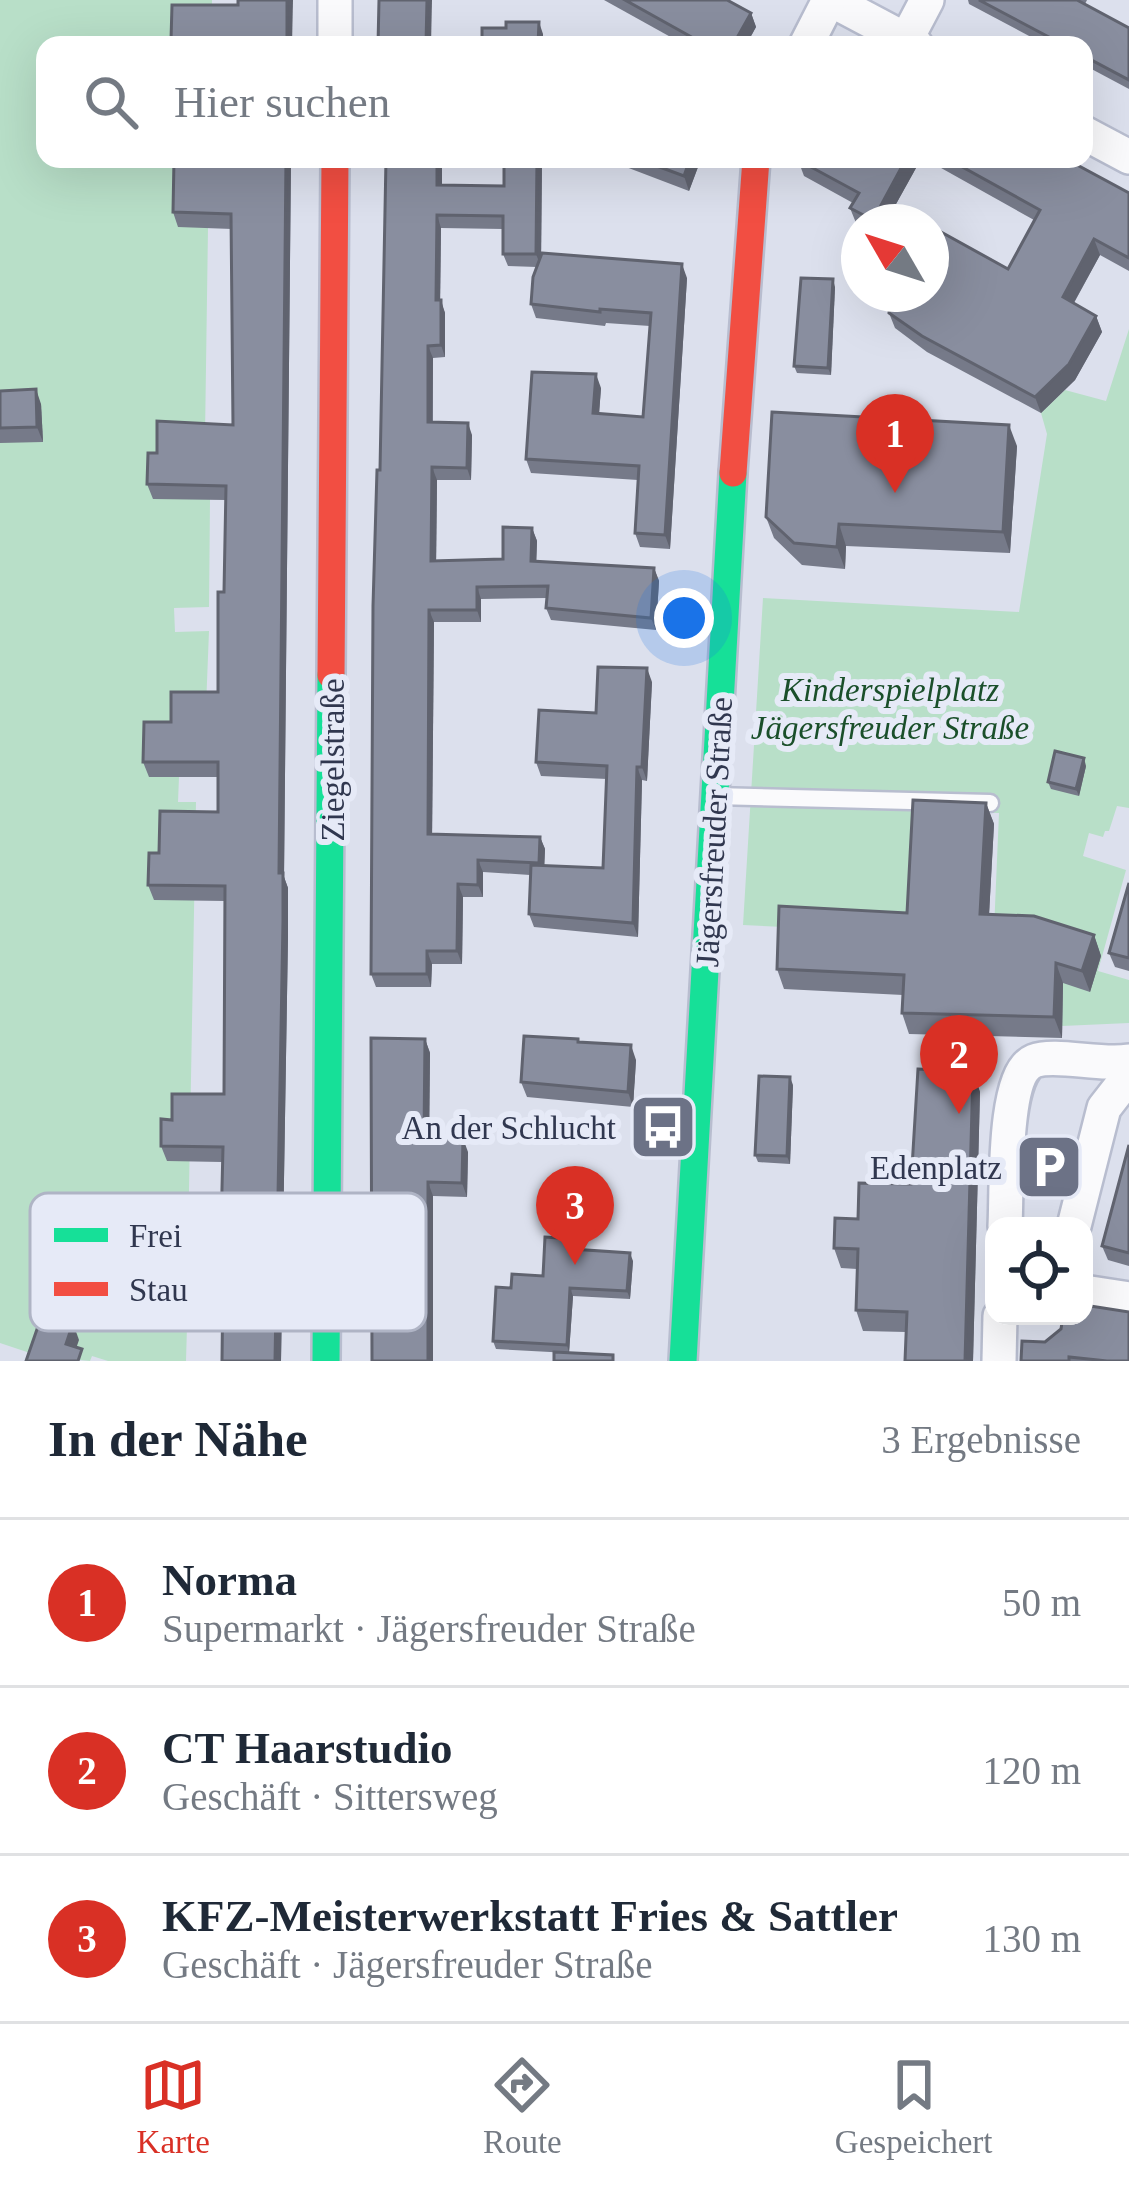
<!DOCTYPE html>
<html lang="de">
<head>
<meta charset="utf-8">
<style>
	:root { --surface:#fff; --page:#f2f2f3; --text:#1f2937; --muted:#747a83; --line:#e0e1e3; --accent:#d93025 }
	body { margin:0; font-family:Georgia,serif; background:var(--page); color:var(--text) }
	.controls { position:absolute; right:36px; bottom:36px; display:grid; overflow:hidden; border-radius:24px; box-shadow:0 12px 48px #0002 }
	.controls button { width:108px; height:108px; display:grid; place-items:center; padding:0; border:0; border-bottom:3px solid var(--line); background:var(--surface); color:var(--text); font:60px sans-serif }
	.compass { position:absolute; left:841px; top:204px; width:108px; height:108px; border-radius:50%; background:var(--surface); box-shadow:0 12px 48px #0002; rotate:309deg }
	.you { position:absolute; left:684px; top:618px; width:42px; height:42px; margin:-30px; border:9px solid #fff; border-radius:50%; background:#1a73e8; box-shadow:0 0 0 18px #1a73e833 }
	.badge { display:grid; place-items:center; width:78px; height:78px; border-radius:50%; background:var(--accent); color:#fff; font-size:39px; font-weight:700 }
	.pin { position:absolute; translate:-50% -99px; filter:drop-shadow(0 3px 6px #0008) }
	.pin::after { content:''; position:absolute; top:63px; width:42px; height:36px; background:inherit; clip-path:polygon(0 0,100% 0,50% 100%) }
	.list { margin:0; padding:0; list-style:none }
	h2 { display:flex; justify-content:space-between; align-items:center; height:156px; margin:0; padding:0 48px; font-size:51px }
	h2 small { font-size:39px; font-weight:400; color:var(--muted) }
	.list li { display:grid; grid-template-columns:78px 1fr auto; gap:36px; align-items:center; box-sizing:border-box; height:168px; padding:0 48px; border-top:3px solid var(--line) }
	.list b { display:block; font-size:45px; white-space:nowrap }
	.list p { margin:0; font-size:39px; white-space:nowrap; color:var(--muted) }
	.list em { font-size:39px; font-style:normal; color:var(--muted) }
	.icon { flex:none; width:66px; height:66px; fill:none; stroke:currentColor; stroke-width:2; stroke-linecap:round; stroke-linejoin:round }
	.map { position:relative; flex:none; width:1129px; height:1361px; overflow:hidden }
	.search { position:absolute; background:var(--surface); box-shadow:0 12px 48px #0002; left:36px; right:36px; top:36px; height:132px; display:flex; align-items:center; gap:30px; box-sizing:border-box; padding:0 42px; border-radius:24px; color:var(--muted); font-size:45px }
	.sheet { height:660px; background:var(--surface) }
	nav { display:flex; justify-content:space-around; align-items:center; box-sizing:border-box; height:168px; border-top:3px solid var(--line); background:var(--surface); font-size:33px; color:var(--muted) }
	nav a { display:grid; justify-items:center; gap:6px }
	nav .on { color:var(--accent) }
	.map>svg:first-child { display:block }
</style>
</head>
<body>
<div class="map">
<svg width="1129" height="1361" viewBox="0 0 1129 1361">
	<rect width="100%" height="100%" fill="#dce0ed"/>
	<g fill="#b8dfc8">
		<path d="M0,0h212l-1,45h-166v114h164l-4,277 5,64 -1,107 -35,1 1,24 34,-1 -3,76 -57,69 30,1 -1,25h18l-8,442 -19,46 19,1 -2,70h-78l-16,-5 -2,5 -51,-5 -39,-13z"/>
		<path d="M1129,329v479l-12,-2 -8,25h-4l-2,6 -14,-4 -6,23 43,14 -28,101 31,9v43l-67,3v-19l-68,-77 5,-117 -78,-2 -6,122 -172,-8 20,-327 256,14 28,-178 -6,-21 24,-23 41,11z"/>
	</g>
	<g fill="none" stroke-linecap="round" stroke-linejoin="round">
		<g stroke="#b8bdcf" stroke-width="21">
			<path id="lane" d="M715,796l275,7"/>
		</g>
		<g stroke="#b8bdcf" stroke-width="38">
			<g id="street">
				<path d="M831,0l85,45"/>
				<path d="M906,40l21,-40"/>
				<path d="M335,45v-45"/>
				<path d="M806,45l23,-45"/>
				<path d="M1084,133l45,24"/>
				<path d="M1005,1226c2,-32 -3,-152 29,-165 21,-8 68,5 95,0"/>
				<path d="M1074,1226l30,-118 25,-32"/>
				<path d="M1084,1292l45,7"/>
				<path d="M999,1361l1,-45"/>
			</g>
		</g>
		<g stroke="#b8bdcf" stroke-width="32">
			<g id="fast">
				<path d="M326,1361l5,-686"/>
				<path d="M683,1361l50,-888"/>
			</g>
		</g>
		<g stroke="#b8bdcf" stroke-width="32">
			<g id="jam">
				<path d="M733,473l23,-314"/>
				<path d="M331,675l4,-516"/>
			</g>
		</g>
		<use href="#lane" stroke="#fafafc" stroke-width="16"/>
		<use href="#street" stroke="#fafafc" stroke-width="33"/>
		<use href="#fast" stroke="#16e098" stroke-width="27"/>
		<use href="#jam" stroke="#f24e42" stroke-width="27"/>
	</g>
	<g fill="#767a89">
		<path d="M604,0h123l24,13 5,14 -10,18h-61z"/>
		<path d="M968,0h119l-2,4 44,24v61l-45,-24v-20h-38l-77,-41z"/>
		<path d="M238,5l54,40h-119l-2,-5z"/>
		<path d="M291,159l-7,718 4,11v48l-7,425h-59l1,-70 -54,-1 -6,-15 58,-46 1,-67 -55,-1 -6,-15 11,-26 52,-26 1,-193 -71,-1 -6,-15 11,-32 59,-41v-35h-69l-6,-15 28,-40 47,-30 6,-100 2,-92 -73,-1 -6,-15 10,-31 76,-28 -1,-196 -54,-2 -5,-15z"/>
		<path d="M442,159v26l62,1 38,-27 -1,97 146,22 -17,271 -30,-2 -5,-14 3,-53 -107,-7 -5,-14 75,-71 -2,26 44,3 7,-91 -44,-3 -1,3 -69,-8 -5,-14 6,-37 -29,-1 -5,-12v-25l-62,-1 -1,72 5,13v44l-12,1v64l39,13 -1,45h-34l-1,81 67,-2 29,-31 5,13 -1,20 118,7 5,13 -3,49 -105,-10 -5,-12 1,-10 -66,1v23h-47l-2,212 108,3 5,12 -1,17 59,2 4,-89 -66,-3 -5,-14 60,-49 56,-31 -5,99 -5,-1 -4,157 -104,-10 -5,-13 1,-39 -47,-3v25h-20l-1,67h-30l-1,23h-55l-5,-13 9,-504z"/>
		<path d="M605,159h96l-12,32z"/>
		<path d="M921,159l-35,63h-27v3l-3,-2 -6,-15 3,-5 -49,-27 -6,-16z"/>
		<path d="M925,159h141l63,34v78l-29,-16 -26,48 22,13 6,16 -27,48 -34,33 -114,-61 -32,-24 -6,-15 119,-44 26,-49z"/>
		<path d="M835,287l-4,88 -34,-2 -3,-7z"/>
		<path d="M0,391l41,13 2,38 -43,1z"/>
		<path d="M1017,446l-7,107 -164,-7 -1,23 -43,-4 -28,-27 -8,-21z"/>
		<path d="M1086,766l-7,30 -28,-7 -3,-7z"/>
		<path d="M986,803l8,21 -5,90 105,21 7,21 -11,36 -27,-9 -1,55 -153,-4 -7,-21 1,-18 -119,-6 -7,-20 130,-56z"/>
		<path d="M1129,883v88l-14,-4 -6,-14z"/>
		<path d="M425,1039l5,14 -1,84 39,15 -1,45 -34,-1 -61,165z"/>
		<path d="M580,1042l56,18 -3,47 -106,-10 -6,-15z"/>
		<path d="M973,1072l7,20 -7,269h-68l1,-29 -43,-1 -7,-21 1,-41 -16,-1 -7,-20 24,-29 53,-35z"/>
		<path d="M793,1085l-3,79 -32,-2 -3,-7z"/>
		<path d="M1129,1145v121l-21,-6 -6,-14z"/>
		<path d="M576,1247v2l57,12 -3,38 -57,-3 -4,57 -73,-4 -3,-8 18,-53 32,-12z"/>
		<path d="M1045,1342l84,19h-108z"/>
	</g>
	<g fill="#60636f">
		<path d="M287,0h6l-1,45h-5z"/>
		<path d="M427,0h5l-1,45h-5z"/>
		<path d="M751,13l5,14 -10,18h-13z"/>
		<path d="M539,22l4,12v11h-5z"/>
		<path d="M286,159h5l-7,718 4,11v48l-7,425h-6z"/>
		<path d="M437,159h5v38l-5,-12z"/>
		<path d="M537,159h5l-1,108 -5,-13z"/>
		<path d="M690,159h11l-12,32 -5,-15z"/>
		<path d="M906,159h15l-35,63h-12l-1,-2z"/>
		<path d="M437,215l4,13 -1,85 -4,-13z"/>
		<path d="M1094,239l6,16 -32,58 -5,-16z"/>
		<path d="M682,264l5,14 -17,271 -5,-14z"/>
		<path d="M833,279l2,8 -4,88 -3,-7z"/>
		<path d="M441,300l4,13v44l-4,-12z"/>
		<path d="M1096,316l6,16 -27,48 -34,33 -6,-16z"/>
		<path d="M428,346l5,12 -1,76 -4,-12z"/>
		<path d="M596,374l5,14 -3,39 -5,-14z"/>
		<path d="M36,389l5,15 2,38 -6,-15z"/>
		<path d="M468,423l4,12 -1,45 -4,-12z"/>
		<path d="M1009,425l8,21 -7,107 -7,-21z"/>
		<path d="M432,467l5,13 -1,93 -5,-12z"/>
		<path d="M839,524l7,22 -1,23 -8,-22z"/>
		<path d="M532,528l5,13 -1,33 -5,-13z"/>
		<path d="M654,568l5,13 -3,49 -5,-12z"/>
		<path d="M477,587l4,12v23l-4,-12z"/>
		<path d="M429,610l5,12 -2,225 -4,-13z"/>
		<path d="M647,668l5,14 -5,99 -5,-14z"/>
		<path d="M1084,758l2,8 -7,30 -3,-7z"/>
		<path d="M637,767l5,13 -4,157 -5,-14z"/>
		<path d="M986,803l8,21 -6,110 -8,-20z"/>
		<path d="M540,837l5,12 -1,27 -5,-13z"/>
		<path d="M478,860l5,12v25l-5,-12z"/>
		<path d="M458,884l5,13 -1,67 -5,-13z"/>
		<path d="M1094,935l7,21 -11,36 -8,-21z"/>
		<path d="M427,951l5,13 -1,23 -4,-13z"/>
		<path d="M1056,963l7,20 -1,55 -8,-21z"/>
		<path d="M425,1039l5,14 -1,98 -5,-14z"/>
		<path d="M631,1045l5,15 -3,47 -5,-15z"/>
		<path d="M973,1072l7,20 -7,269h-8z"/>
		<path d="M790,1077l3,8 -3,79 -3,-8z"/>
		<path d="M463,1138l5,14 -1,45 -5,-14z"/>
		<path d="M428,1182l5,14v165h-5z"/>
		<path d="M630,1253l3,8 -3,38 -3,-8z"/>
		<path d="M570,1288l3,8 -4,57 -2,-8z"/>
		<path d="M73,1323l6,17 -7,20 -6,-16z"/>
	</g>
	<g fill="#898e9f" stroke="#60636f" stroke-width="3">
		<path d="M238,0h49v45h-58v-5h-58l1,-35h66z"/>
		<path d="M379,0h48l-1,45h-48z"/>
		<path d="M625,0h102l24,13 -18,32h-42l4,-6z"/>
		<path d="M979,0h98l52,28v52l-45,-24v-11h-20z"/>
		<path d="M506,22h33l-1,23h-56v-17h24z"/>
		<path d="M174,159h112l-7,714h4v48l-8,440h-53l1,-85 -60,-1 1,-46h57l2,-82 -62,-1v-27l11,1v-26h52l1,-208 -77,-1 1,-32h10l1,-42 58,1v-50h-75l1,-40h27v-30h47v-100h6l2,-106 -79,-2 1,-31h9v-32l76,4 -2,-211 -58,-2z"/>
		<path d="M386,159h51v26l67,1v-27h33l-1,95h-33v-38l-66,-1 -1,85h5v45l-13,1v76l40,1 -1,45 -35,-1 -1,94 72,-2v-32l29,1 -1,33 123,7 -3,50 -105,-10 2,-22 -71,1v23h-48l-1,224 112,3 -1,26 -61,-3v25l-20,-1 -1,67h-30v23h-56l2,-368 4,-136h3z"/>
		<path d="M638,159h52l-6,17z"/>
		<path d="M799,159h107l-33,61 -23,-12 9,-15 -61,-33z"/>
		<path d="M948,159h118l63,34v65l-35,-19 -31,58 33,19 -27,48 -34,33 -113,-61 -33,-23 1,-19h41l1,-67 76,42 32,-59z"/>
		<path d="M542,253l140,11 -17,271 -30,-2 4,-67 -113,-7 6,-87 64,2 -3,39 50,4 8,-104 -51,-4v3l-69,-8 2,-27z"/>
		<path d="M801,278l32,1 -5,89 -34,-2z"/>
		<path d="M36,389l1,38 -37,1v-37z"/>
		<path d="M772,412l237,13 -6,107 -164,-8 -2,23 -43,-4 -28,-26z"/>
		<path d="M598,667l49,1 -5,99h-5l-4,156 -104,-9 2,-49 72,3 4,-102 -71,-4 3,-52 57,3z"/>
		<path d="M1055,751l29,7 -8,31 -28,-7z"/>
		<path d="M913,800l73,3 -6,111 54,2 60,19 -12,36 -26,-8 -2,54 -152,-4 2,-38 -127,-6 2,-63 128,7z"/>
		<path d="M1129,883v75l-20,-5z"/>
		<path d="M524,1036l54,3v3l53,3 -3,47 -107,-10z"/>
		<path d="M371,1038l54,1 -1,98 39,1 -1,45 -34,-1v179h-56z"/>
		<path d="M918,1069l55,3 -8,289h-60l2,-49 -51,-2 2,-61 -24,-1 1,-30 23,1 1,-36 52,1z"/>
		<path d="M759,1076l31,1 -3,79 -32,-1z"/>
		<path d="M1129,1145v108l-27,-7z"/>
		<path d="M545,1237l28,2 -1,10 58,4 -3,38 -57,-3 -3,57 -74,-4 3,-54 15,1 1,-14 31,2z"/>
		<path d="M1084,1305l45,7v49h-22l-38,-4v4h-48l1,-20 23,1 16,-13 2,-13h21z"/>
		<path d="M43,1312l30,11 -7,21 16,5 -4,12h-52z"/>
		<path d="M554,1352l59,3v6h-59z"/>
	</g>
	<defs>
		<g id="bus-square" transform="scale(3.45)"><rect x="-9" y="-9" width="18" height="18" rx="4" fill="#6c7286" stroke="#e6eaf7"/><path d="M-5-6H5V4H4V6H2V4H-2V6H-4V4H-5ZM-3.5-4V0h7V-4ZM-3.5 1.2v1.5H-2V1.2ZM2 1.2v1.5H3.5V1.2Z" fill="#fff"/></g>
		<g id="parking-square" transform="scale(3.45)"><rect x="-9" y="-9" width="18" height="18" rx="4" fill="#6c7286" stroke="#e6eaf7"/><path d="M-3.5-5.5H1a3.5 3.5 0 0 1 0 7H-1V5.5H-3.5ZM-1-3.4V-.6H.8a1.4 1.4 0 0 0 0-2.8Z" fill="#fff"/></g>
	</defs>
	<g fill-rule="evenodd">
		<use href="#bus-square" x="663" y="1127"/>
		<use href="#parking-square" x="1049" y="1167"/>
	</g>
	<g text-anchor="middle" stroke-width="12" stroke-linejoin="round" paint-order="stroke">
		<g font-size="33" font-style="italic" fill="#1a4f2a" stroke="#e6eaf7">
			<text x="890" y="701">Kinderspielplatz<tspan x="890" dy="38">Jägersfreuder Straße</tspan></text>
		</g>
		<g font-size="33" fill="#30374f" stroke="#e6eaf7">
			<text transform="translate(332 760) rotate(-90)" y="12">Ziegelstraße</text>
			<text transform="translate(713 832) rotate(-87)" y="12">Jägersfreuder Straße</text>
		</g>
		<g font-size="33" fill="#30374f" stroke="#e6eaf7" text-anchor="end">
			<text x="616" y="1139">An der Schlucht</text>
			<text x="1002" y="1179">Edenplatz</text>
		</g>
	</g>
	<rect x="30" y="1193" width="396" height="138" rx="18" fill="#e6eaf7" stroke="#afb4c5" stroke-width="3"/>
	<rect x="54" y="1228" width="54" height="14" fill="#16e098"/>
	<rect x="54" y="1282" width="54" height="14" fill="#f24e42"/>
	<g font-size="33" fill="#30374f">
		<text x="129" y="1247">Frei</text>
		<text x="129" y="1301">Stau</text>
	</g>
</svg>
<div class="controls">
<button><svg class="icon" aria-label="locate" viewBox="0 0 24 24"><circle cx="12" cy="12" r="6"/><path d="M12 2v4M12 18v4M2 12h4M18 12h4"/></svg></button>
</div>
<svg class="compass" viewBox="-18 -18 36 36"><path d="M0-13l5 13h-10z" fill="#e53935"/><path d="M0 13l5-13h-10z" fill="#747a83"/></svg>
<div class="you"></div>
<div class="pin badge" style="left:895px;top:493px">1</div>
<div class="pin badge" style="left:959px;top:1114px">2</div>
<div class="pin badge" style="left:575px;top:1265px">3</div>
<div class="search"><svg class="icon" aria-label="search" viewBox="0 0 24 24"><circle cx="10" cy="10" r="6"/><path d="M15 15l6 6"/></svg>Hier suchen</div>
</div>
<section class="sheet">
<h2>In der Nähe<small>3 Ergebnisse</small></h2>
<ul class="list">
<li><span class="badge">1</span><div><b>Norma</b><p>Supermarkt · Jägersfreuder Straße</p></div><em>50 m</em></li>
<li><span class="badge">2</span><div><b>CT Haarstudio</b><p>Geschäft · Sittersweg</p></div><em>120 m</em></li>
<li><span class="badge">3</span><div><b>KFZ-Meisterwerkstatt Fries &amp; Sattler</b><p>Geschäft · Jägersfreuder Straße</p></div><em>130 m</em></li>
</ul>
</section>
<nav>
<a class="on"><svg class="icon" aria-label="map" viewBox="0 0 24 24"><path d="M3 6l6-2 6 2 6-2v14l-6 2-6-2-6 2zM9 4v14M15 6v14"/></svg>Karte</a>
<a><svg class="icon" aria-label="directions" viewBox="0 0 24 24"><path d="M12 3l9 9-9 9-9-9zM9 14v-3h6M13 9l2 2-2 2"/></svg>Route</a>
<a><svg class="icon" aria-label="saved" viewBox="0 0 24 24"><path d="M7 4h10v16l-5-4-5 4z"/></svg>Gespeichert</a>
</nav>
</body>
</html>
